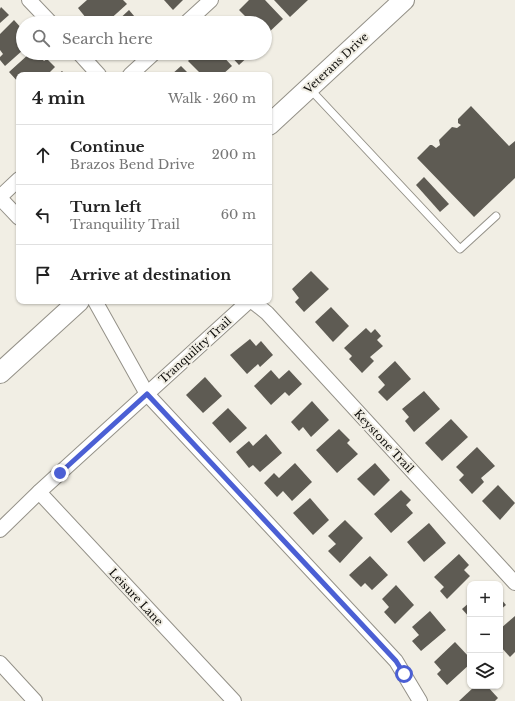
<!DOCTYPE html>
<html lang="en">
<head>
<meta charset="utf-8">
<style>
	:root { --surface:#fff; --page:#f2f2f2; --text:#222; --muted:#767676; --line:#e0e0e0 }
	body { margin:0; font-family:"Libre Baskerville",serif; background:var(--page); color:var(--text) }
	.controls { position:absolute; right:12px; bottom:12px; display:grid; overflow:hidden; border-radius:8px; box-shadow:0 1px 3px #0004 }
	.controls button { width:36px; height:36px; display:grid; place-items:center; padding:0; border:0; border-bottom:1px solid var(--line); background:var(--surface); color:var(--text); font:20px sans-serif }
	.stop { position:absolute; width:12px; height:12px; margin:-9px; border:3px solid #4b5fd4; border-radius:50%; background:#fff }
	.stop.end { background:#4b5fd4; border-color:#fff; box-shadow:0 1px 4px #0008 }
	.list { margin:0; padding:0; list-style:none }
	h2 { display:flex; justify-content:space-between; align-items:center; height:52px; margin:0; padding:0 16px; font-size:17px }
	h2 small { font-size:13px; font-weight:400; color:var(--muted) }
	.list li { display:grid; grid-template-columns:26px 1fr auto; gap:12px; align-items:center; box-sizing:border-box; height:60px; padding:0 16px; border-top:1px solid var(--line) }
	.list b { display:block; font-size:15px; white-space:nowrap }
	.list p { margin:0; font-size:13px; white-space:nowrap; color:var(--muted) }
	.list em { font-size:13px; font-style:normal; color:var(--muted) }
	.icon { flex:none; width:22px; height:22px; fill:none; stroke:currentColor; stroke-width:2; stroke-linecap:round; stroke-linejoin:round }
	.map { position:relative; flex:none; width:515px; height:701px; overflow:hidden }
	.search { position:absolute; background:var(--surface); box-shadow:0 1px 3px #0004; left:16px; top:16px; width:256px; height:44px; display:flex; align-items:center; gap:10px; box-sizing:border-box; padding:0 14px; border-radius:22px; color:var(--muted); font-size:15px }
	.panel { position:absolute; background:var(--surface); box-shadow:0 1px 3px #0004; left:16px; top:72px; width:256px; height:232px; border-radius:8px }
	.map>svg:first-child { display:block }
</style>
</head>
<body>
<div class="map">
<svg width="515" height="701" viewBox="0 0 515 701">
	<rect width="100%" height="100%" fill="#f1eee4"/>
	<g fill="#5e5b53">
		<path d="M87,0h36l4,4 -21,19h-16l-12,-15z"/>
		<path d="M164,0h19l-10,10z"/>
		<path d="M249,0h16l18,19 -18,17v-13h-13l-13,-13z"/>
		<path d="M274,0h34l-18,17z"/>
		<path d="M1,7l8,8 -9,8v-14z"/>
		<path d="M129,10l11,13h-25z"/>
		<path d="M233,16l6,7h-14z"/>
		<path d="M14,20l9,10v20l-18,16 -5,-6v-3l3,-3 -3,-4v-16z"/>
		<path d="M30,53h15l3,2 -5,5 1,1 3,-2 8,8 -8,8h-28v8l-10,-11z"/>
		<path d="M196,53h24l12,13 -10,9h-20l-14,-14z"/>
		<path d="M228,53h24l-13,12z"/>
		<path d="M181,66l9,9h-19z"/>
		<path d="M62,71l4,4h-9z"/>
		<path d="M471,106l38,40 6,-5v37l-41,39 -57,-59 13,-13h2l4,3 4,-3 -1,-5 13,-13 5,1 4,-3 -3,-2v-4z"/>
		<path d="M424,177l25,27 -9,8 -24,-27z"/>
		<path d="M311,271l18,18 -25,23 -9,-10 4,-4 -7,-9z"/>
		<path d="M331,307l18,19 -16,16 -18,-20z"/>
		<path d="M366,328l5,5 4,-4 6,7 -4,4 6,6 -13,11 4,4 -12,12 -13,-14 3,-3 -8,-8z"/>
		<path d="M250,339l6,7 5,-5 12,14 -13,12 -2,-3 -11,10 -17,-19z"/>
		<path d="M395,361l16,18 -24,22 -9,-9 7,-7 -7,-8z"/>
		<path d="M271,370l8,9 10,-9 13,14 -13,12 -4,-4 -14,13 -17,-19z"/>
		<path d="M205,377l17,19 -19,17 -17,-18z"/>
		<path d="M424,391l16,18 -26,23 -9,-11 4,-4 -7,-8z"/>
		<path d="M312,401l17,19 -18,17 -8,-10 -4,4 -8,-9z"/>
		<path d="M228,408l19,20 -17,15 -18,-20z"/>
		<path d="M451,419l17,18 -26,24 -17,-18z"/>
		<path d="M339,429l11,11 -3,3 11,11 -21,19 -21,-23z"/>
		<path d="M266,434l16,19 -22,19 -7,-7 -4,3 -13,-16 13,-11 4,5z"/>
		<path d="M477,447l18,19 -14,12 3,4 -12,12 -13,-14 5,-5 -8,-8z"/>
		<path d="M295,463l17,19 -20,19 -9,-10 -6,6 -13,-14 10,-10 5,5z"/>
		<path d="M375,463l15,17 -16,16 -17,-17z"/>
		<path d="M498,485l17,18 -15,17 -18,-19z"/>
		<path d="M401,490l10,10 -5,5 7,8 -22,20 -17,-19z"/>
		<path d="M310,498l19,22 -16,15 -20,-22z"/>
		<path d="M345,520l18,18 -23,25 -12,-12 8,-7 -8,-8z"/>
		<path d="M429,523l17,20 -22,19 -17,-20z"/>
		<path d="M459,554l10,11 -5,5 6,6 -23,23 -7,-8 4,-4 -10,-10z"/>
		<path d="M370,556l18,19 -16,15 -7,-7 -4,4 -12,-12z"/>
		<path d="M396,585l18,20 -19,19 -11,-12 5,-5 -7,-8z"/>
		<path d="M500,598l6,7 -6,5z"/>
		<path d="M470,602v16l-8,-9z"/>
		<path d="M430,611l16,19 -25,21 -9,-10 7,-6 -7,-8z"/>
		<path d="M515,616v36l-5,5 -10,-11v-17z"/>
		<path d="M455,642l15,16v6l-23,21 -10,-11 4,-4 -7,-8z"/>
		<path d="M475,686h12l11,12 -3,3h-36z"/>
	</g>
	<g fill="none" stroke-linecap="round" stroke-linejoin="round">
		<g stroke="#949188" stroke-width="9">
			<path id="lane" d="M309,88l151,161 36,-33"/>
		</g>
		<g stroke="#949188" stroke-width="16">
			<g id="street">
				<path d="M29,0l22,23"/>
				<path d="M186,23l25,-23"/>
				<path d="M79,53l20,22"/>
				<path d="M130,75l24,-22"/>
				<path d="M0,197l19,-18"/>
				<path d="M0,198l19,20"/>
				<path d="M95,301l52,93 249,267 24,40"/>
				<path d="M252,301l15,12 248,270"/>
				<path d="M39,492l195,209"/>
				<path d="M0,530l39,-38 210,-191"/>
				<path d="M0,663l35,38"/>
			</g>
		</g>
		<g stroke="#949188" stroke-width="22">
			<g id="secondary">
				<path d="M269,125l135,-125"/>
				<path d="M0,373l79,-72"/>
			</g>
		</g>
		<use href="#lane" stroke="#fff" stroke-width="7"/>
		<use href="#street" stroke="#fff" stroke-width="14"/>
		<use href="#secondary" stroke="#fff" stroke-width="20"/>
	</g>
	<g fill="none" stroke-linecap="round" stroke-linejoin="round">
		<path stroke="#4b5fd4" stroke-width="5" d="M60,473l87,-79 249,267 8,13"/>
	</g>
	<g text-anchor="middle" stroke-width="4" stroke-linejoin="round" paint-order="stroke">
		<g font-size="11" fill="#0e0d0a" stroke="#f1eee4">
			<text transform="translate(336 63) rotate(-43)" y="4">Veterans Drive</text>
			<text transform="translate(195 350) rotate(-42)" y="4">Tranquility Trail</text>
			<text transform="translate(384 441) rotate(47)" y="4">Keystone Trail</text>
			<text transform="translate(136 597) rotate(47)" y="4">Leisure Lane</text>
		</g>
	</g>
</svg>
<div class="controls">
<button>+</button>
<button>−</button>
<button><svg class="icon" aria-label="layers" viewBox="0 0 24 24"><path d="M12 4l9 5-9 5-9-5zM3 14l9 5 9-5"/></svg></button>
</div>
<div class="stop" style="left:404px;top:674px"></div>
<div class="stop end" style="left:60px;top:473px"></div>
<div class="search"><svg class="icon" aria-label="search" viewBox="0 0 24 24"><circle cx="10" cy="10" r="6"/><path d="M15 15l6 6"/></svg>Search here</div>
<section class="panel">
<h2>4 min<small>Walk · 260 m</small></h2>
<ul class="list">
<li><svg class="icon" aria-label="ahead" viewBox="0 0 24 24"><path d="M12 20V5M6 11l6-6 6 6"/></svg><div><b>Continue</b><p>Brazos Bend Drive</p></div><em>200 m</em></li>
<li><svg class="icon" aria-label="left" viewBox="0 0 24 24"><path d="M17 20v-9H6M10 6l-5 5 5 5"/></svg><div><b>Turn left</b><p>Tranquility Trail</p></div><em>60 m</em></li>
<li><svg class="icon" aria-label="arrive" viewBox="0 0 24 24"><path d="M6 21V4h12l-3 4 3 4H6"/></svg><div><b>Arrive at destination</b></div></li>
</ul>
</section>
</div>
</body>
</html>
